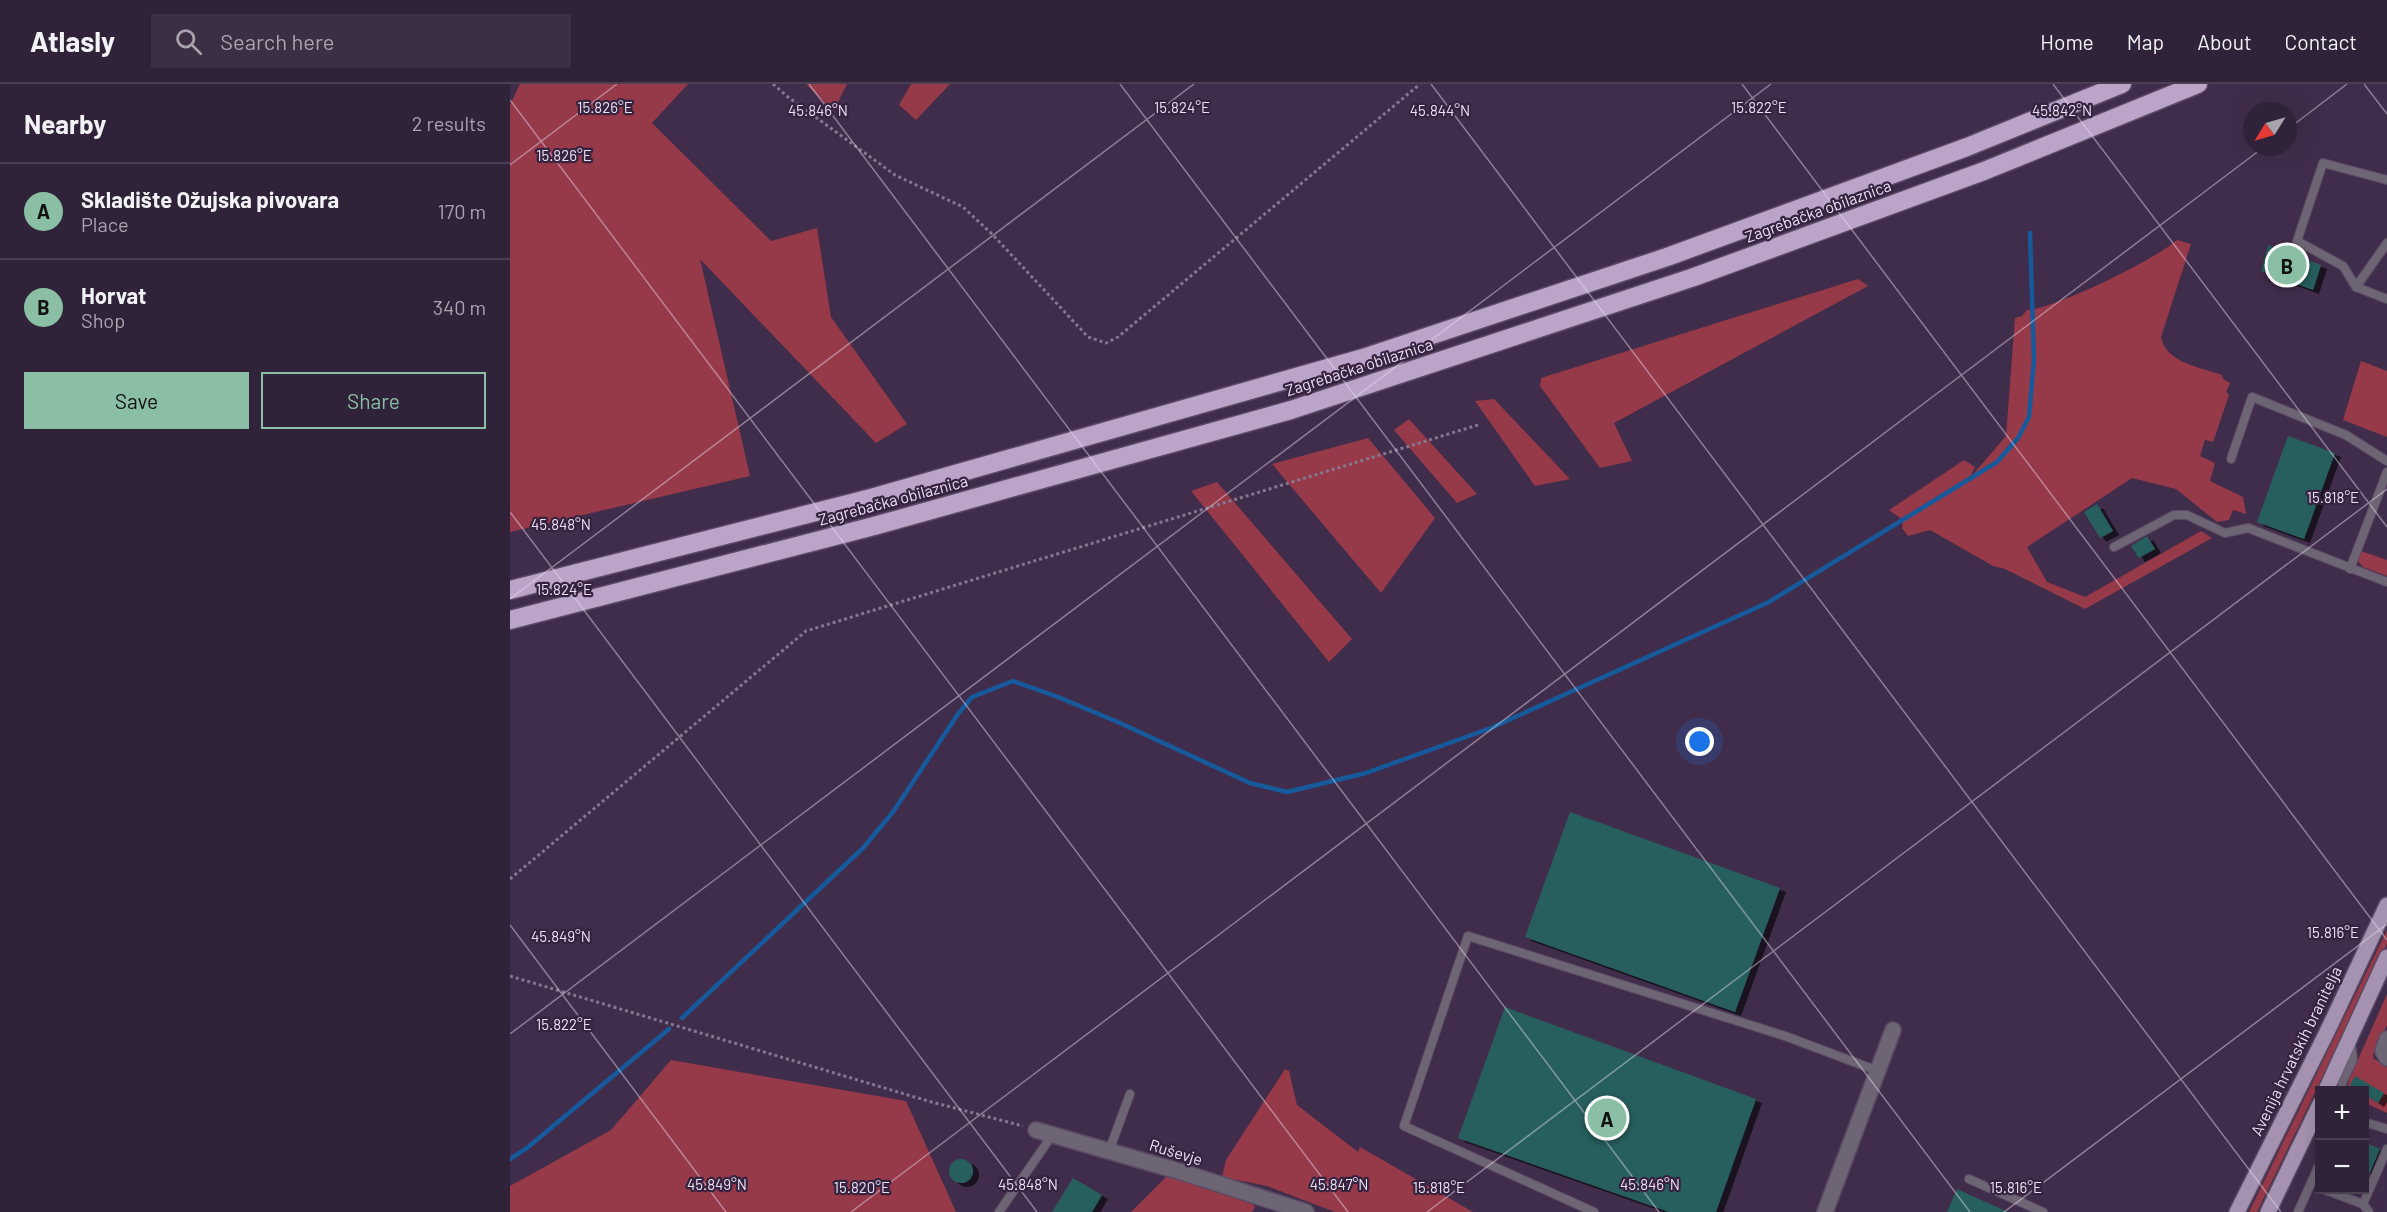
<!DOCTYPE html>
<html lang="en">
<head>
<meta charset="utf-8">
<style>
	:root { --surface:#302238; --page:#3c2f43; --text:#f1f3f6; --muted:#a8a4ae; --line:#4b3f53; --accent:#8abfa5 }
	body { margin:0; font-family:Barlow,sans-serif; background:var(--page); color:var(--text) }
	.controls { position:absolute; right:18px; bottom:18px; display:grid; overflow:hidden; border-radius:0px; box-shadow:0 6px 24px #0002 }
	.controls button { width:54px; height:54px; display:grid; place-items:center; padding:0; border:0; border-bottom:2px solid var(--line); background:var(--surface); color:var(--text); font:30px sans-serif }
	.compass { position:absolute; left:1733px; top:18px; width:54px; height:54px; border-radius:50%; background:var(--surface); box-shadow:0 6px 24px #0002; rotate:233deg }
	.you { position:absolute; left:1190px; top:658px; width:21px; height:21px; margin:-15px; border:4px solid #fff; border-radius:50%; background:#1a73e8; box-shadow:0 0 0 9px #1a73e833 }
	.badge { display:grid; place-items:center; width:39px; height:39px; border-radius:50%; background:var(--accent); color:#111; font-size:20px; font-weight:700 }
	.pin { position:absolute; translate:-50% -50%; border:3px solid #fff; box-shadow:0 2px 6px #0006 }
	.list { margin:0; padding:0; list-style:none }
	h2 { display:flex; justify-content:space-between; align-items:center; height:78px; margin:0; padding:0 24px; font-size:26px }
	h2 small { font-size:20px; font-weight:400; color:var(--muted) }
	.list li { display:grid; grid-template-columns:39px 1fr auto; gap:18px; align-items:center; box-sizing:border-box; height:96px; padding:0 24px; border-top:2px solid var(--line) }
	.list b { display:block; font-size:22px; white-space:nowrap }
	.list p { margin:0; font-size:20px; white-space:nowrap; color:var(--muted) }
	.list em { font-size:20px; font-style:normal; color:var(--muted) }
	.actions { display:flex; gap:12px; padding:18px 24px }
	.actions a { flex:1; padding:14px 0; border:2px solid var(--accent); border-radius:0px; text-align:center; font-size:21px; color:var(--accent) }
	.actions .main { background:var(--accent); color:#111 }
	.icon { flex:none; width:33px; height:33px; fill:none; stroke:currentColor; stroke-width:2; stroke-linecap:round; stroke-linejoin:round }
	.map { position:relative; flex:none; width:1877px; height:1128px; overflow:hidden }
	header { display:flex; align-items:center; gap:36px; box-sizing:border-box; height:84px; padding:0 30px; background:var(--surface); border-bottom:2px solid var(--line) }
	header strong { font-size:28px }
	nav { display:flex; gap:33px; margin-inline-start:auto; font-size:21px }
	.search { width:420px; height:54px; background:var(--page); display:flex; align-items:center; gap:15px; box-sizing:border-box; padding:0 21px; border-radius:0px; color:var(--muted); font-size:22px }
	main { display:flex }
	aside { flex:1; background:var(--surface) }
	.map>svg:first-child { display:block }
</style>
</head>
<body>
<header>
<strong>Atlasly</strong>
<div class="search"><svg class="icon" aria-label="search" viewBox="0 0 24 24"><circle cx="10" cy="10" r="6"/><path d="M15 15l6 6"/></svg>Search here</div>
<nav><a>Home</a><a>Map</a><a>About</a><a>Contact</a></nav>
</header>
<main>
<aside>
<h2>Nearby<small>2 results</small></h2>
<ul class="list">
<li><span class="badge">A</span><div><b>Skladište Ožujska pivovara</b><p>Place</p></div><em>170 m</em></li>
<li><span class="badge">B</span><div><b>Horvat</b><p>Shop</p></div><em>340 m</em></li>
</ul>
<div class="actions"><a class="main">Save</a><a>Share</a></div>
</aside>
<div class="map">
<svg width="1877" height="1128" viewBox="0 0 1877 1128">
	<defs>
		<filter id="shadow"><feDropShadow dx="6" dy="4" stdDeviation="0" flood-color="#0009"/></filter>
	</defs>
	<rect width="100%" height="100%" fill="#402d4b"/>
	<g fill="#963949">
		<path d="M10,0h168l-36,39 119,118 46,-13 14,89 76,107 -31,19 -176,-184 50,217 -240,56v-427z"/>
		<path d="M296,0h41l-14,28z"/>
		<path d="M401,0h39l-34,36 -17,-15z"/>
		<path d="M1667,156l14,4 -30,93c5,26 39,30 61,38l1,4 7,4 -4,9 3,3 -16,47 -8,-2 -5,16 15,7 -5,18 33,16 3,17 -13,-4 -4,10 -12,2 -41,-33 -44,-11 -105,69 20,35 38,15 116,-66 11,7 -127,71 -80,-40 -12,-3 -63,-36 -22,6 -6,-8 1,-8 -14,-10 75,-50 11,7 -5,11 36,-42 9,-118 7,-2 5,-6c28,-1 129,-51 150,-70z"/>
		<path d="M1348,195l10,7 -254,137 18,38 -32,7 -60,-82 1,-8z"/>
		<path d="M1851,277l26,10v66l-44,-17z"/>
		<path d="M984,315l76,80 -35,7 -60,-85z"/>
		<path d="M899,335l68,75 -20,9 -63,-73z"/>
		<path d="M858,354l67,80 -54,75 -109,-129z"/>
		<path d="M707,398l135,157 -23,23 -138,-171z"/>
		<path d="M1848,466l29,10v16l-24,-9 -7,-8z"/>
		<path d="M1877,846v14l-130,268h-8z"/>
		<path d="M1877,910v31l-14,30 1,4 13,7v47l-22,-10 -1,-13h-17l2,-10z"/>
		<path d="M161,976l235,41 50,111h-446v-26l101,-56z"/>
		<path d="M775,985l4,2 8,34 61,47 2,-5 113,65h-138l-68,-26 -45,-9 4,-17z"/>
		<path d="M657,1092l84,26 4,5 -3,5h-121z"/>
	</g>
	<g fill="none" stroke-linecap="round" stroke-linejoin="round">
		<g stroke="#165a9c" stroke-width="4.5">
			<path d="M172,934l181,-170 30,-36 65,-98 14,-17 41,-16 45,16 62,26 130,60 37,9 79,-19 125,-45 278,-126 228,-140 21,-24 11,-21 5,-57 -4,-127"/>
			<path d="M0,1075l17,-11 142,-119"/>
		</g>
	</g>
	<g fill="#285f5d" filter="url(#shadow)">
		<path d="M1758,161l53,20 -8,25 -52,-19z"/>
		<path d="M1778,352l47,17 -31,86 -47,-17z"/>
		<path d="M1587,420l16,27 -13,7 -16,-26z"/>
		<path d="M1637,452l8,13 -16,9 -8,-12z"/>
		<path d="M1060,728l210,76 -45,124 -210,-75z"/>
		<path d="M995,923l251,92 -40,113h-47l-211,-74z"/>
		<path d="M1845,992l29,17 -6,10 -14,-9v-4h-5l-9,-5z"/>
		<path d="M1854,1058l16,7 -16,37z"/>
		<circle cx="451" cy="1087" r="12"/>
		<path d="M563,1094l29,17 -10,17h-40z"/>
		<path d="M1447,1105l51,23h-61z"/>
	</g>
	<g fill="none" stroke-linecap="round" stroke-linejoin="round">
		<g stroke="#5b4a66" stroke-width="10">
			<g id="service">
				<path d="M1877,96l-64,-17 -26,78 46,25 13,21 31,12"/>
				<path d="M1846,203l31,-44"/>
				<path d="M1721,375l21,-62 94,38 41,26"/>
				<path d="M1604,463l60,-32h13l38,18 23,-5 139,54"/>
				<path d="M1840,485l37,-97"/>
				<path d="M1832,1006v-7l11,-23 -2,-17"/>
				<path d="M1854,1038l23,7"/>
				<path d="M599,1067l21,-57"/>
				<path d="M1459,1095l74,33"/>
				<path d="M1815,1106l38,14"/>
				<path d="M489,1128l54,-78"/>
				<path d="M1084,1128l-190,-86 64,-190 317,100 93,35"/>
				<path d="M1788,1128l22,-49"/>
				<path d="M1859,1128l-6,-8 24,-55"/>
			</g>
		</g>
		<g stroke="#5b4a66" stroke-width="18">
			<g id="minor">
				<path d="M1877,955l-4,12 4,7"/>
				<path d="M526,1046l149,43 121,39"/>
				<path d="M1315,1128l68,-182"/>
			</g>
		</g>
		<g stroke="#5b4a66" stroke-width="18">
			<g id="primary">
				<path d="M1816,1006l61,-133"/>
				<path d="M1727,1128l90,-180 60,-127"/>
				<path d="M1758,1128l52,-108"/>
			</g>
		</g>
		<g stroke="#5b4a66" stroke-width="21">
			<g id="motorway">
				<path d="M0,506l361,-92 492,-140 304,-101 300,-110 155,-63"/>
				<path d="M0,536l364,-94 417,-116 403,-133 290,-106 214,-87"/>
			</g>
		</g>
		<g stroke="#867790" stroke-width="3" stroke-dasharray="3 3" stroke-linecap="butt">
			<path d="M263,0l15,13 107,78 68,32 29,27 96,103 18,6 12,-6 302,-253"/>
			<path d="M0,795l296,-248 672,-206"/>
			<path d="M0,892l418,125 95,25"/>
		</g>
		<use href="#service" stroke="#6e6574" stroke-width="8"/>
		<use href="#minor" stroke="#6e6574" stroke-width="15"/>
		<use href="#primary" stroke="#a592b0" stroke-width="15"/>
		<use href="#motorway" stroke="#baa4c8" stroke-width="18"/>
	</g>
	<path fill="none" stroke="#ebe0f3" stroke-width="1.5" stroke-opacity="0.45" d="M299,0l850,1128M610,0l850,1128M921,0l850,1128M1232,0l645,856M1543,0l334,443M1854,0l23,30M0,16l838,1112M1778,45l59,-45M0,81l107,-81M0,428l527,700M0,515l684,-515M0,841l216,287M0,950l1261,-950M341,1128l1413,-1065M917,1128l960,-723M1494,1128l383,-288"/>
	<g text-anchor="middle" stroke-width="4.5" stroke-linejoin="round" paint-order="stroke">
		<g font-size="16" fill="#ebe0f3" stroke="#362340">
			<text transform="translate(1308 127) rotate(-20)" y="6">Zagrebačka obilaznica</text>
			<text transform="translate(849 283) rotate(-18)" y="6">Zagrebačka obilaznica</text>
			<text transform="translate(383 416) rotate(-15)" y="6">Zagrebačka obilaznica</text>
			<text transform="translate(1786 967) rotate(-64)" y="6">Avenija hrvatskih branitelja</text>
			<text transform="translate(666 1068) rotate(17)" y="6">Ruševje</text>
		</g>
	</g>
	<g font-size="15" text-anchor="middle" fill="#ebe0f3" stroke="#362340" stroke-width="4.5" stroke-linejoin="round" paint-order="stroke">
		<text x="95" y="29">15.826°E</text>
		<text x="672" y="29">15.824°E</text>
		<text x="1249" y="29">15.822°E</text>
		<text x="308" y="32">45.846°N</text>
		<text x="930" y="32">45.844°N</text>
		<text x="1552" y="32">45.842°N</text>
		<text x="54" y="77">15.826°E</text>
		<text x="1823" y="419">15.818°E</text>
		<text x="51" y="446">45.848°N</text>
		<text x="54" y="511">15.824°E</text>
		<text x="1823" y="854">15.816°E</text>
		<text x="51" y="858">45.849°N</text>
		<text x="54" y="946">15.822°E</text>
		<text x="207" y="1106">45.849°N</text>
		<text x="518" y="1106">45.848°N</text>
		<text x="829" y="1106">45.847°N</text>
		<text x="1140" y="1106">45.846°N</text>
		<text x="352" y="1109">15.820°E</text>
		<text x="929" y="1109">15.818°E</text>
		<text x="1506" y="1109">15.816°E</text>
	</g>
</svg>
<div class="controls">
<button>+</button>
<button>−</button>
</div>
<svg class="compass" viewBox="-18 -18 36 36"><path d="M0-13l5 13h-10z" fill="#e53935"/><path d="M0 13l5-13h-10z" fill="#a8a4ae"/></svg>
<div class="you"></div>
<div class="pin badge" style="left:1097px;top:1034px">A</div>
<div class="pin badge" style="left:1777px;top:181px">B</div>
</div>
</main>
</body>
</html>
